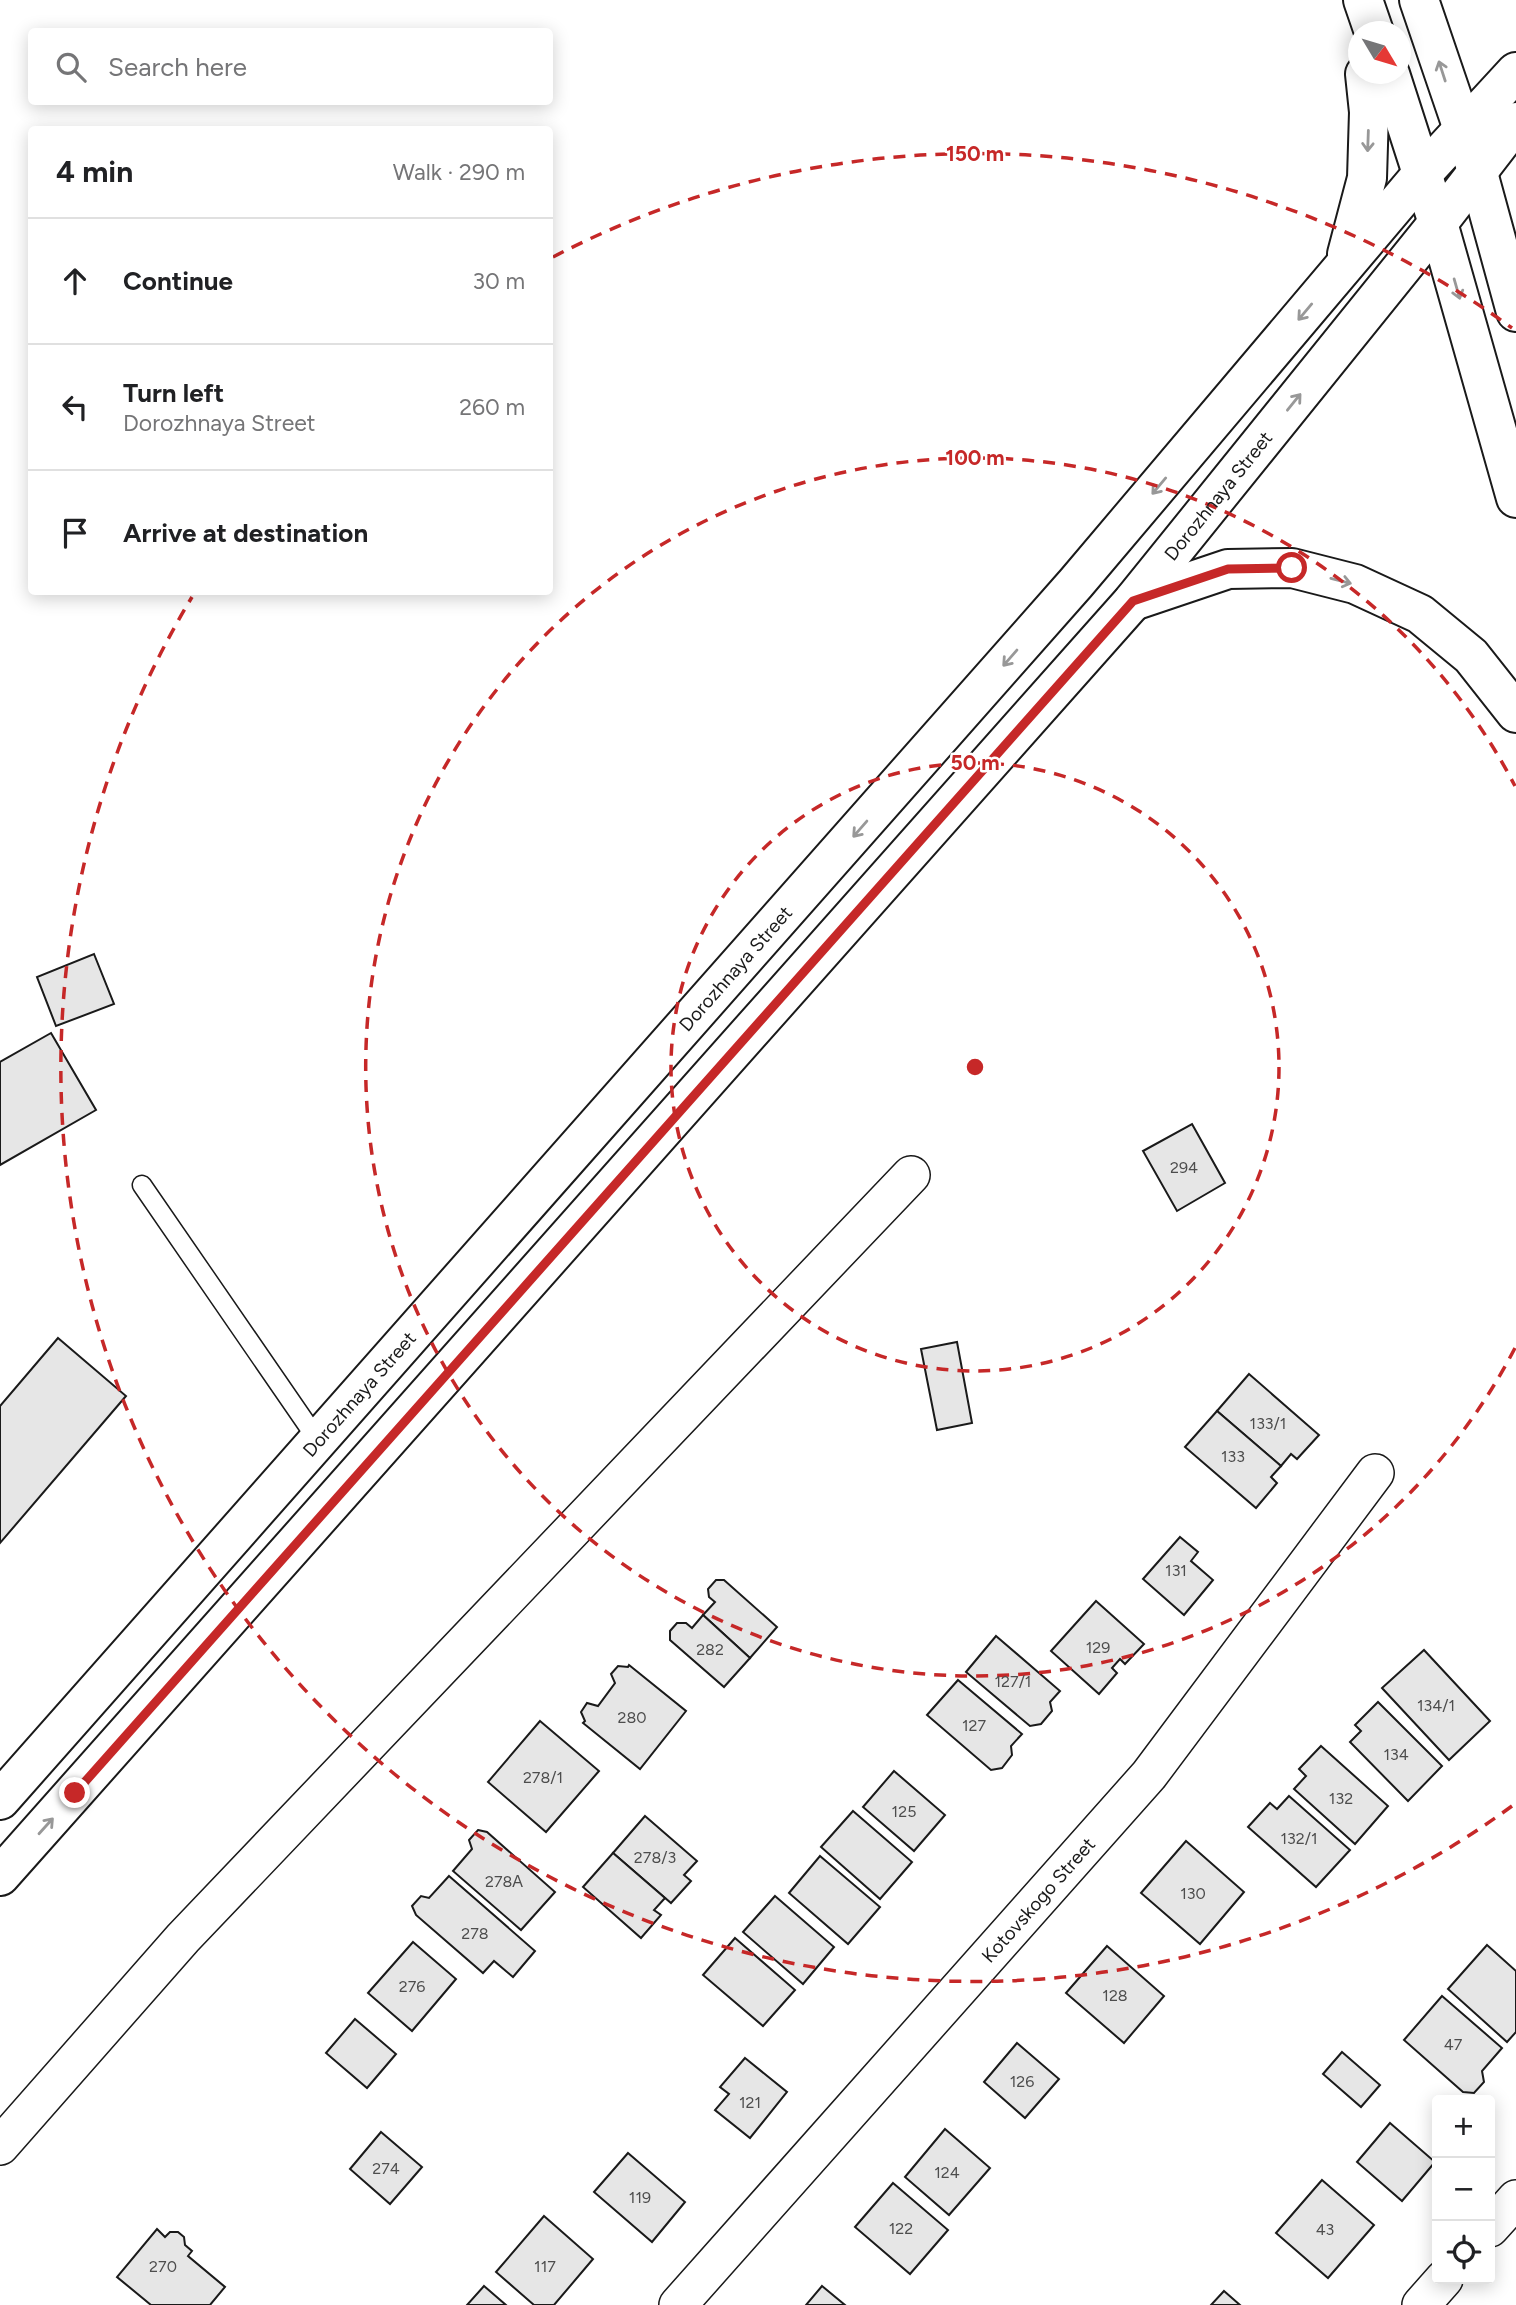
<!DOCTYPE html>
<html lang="en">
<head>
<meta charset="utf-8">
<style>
	:root { --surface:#fff; --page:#f2f2f2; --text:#202124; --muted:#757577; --line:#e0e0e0 }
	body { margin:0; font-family:Figtree,sans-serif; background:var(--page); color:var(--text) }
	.controls { position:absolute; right:21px; bottom:21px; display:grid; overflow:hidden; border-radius:7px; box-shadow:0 4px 18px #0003 }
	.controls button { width:63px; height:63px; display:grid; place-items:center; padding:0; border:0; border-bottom:2px solid var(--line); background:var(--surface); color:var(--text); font:35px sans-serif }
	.compass { position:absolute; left:1348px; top:21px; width:63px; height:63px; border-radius:50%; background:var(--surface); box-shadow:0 4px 18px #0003; rotate:128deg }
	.stop { position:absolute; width:21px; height:21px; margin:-16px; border:5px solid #c62828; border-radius:50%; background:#fff }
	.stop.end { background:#c62828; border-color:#fff; box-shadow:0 2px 7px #0008 }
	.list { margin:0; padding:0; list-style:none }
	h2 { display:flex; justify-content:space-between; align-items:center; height:91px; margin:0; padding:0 28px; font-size:30px }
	h2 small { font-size:23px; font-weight:400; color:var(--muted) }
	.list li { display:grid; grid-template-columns:46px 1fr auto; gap:21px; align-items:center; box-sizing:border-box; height:126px; padding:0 28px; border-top:2px solid var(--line) }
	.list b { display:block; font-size:26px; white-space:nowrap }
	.list p { margin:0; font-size:23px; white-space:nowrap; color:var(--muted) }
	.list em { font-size:23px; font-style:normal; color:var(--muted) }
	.icon { flex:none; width:38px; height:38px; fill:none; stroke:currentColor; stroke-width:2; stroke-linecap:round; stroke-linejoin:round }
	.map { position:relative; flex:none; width:1516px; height:2305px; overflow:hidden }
	.search { position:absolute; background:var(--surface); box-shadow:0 4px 18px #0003; left:28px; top:28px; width:525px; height:77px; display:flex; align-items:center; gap:18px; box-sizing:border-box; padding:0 24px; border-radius:7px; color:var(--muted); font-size:26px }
	.panel { position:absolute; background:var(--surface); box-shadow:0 4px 18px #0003; left:28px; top:126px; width:525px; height:469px; border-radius:7px }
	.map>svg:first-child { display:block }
</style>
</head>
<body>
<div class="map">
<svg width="1516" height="2305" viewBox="0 0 1516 2305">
	<rect width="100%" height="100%" fill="#fff"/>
	<g fill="#e6e6e6" stroke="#1a1a1a" stroke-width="2">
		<path d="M94,954l20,50 -58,22 -19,-49z"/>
		<path d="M51,1033l45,77 -96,55v-103z"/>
		<path d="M1192,1124l33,59 -48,28 -34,-60z"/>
		<path d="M58,1338l68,58 -126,147v-137z"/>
		<path d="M957,1342l15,81 -35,7 -16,-81z"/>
		<path d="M1249,1374l70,61 -22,24 -6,-5 -10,12 -64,-55z"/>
		<path d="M1217,1411l64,55 -10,11 6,6 -21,25 -71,-61z"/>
		<path d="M1180,1537l18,15 -7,9 22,19 -29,35 -41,-36z"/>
		<path d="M716,1580h8l53,47 -27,31 -47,-43 12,-13 -6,-5 -1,-8z"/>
		<path d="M1096,1601l48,43 -19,20 -5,-5 -8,9 5,5 -18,21 -48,-43z"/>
		<path d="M703,1615l47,43 -26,29 -54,-47v-9l7,-8h9l6,5z"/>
		<path d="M996,1636l64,55 -10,11 2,9 -11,13 -11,2 -64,-54z"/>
		<path d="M1424,1650l66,71 -41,39 -67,-72z"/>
		<path d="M629,1665l57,46 -46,58 -57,-46 2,-2 -4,-9 6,-9 11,3 17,-23 -4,-9 7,-8 10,1z"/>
		<path d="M958,1680l64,54 -11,12 1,9 -10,13 -11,2 -64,-55z"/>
		<path d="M1378,1702l64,64 -34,35 -58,-59 11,-11 -6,-6z"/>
		<path d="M540,1721l59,50 -53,61 -58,-50z"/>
		<path d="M1321,1746l67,60 -33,38 -61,-55 12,-13 -7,-7z"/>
		<path d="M894,1771l51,44 -31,36 -51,-44z"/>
		<path d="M1289,1796l61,54 -34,37 -68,-60 22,-24 7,6z"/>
		<path d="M853,1811l59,51 -32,37 -59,-52z"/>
		<path d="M645,1816l52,45 -13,14 7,6 -20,22 -58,-50z"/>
		<path d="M478,1830l9,2 68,60 -34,38 -68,-59 19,-22 -3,-9z"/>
		<path d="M1186,1841l58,51 -44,52 -59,-51z"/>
		<path d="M613,1853l52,45 -11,12 7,5 -20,23 -58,-51z"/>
		<path d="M820,1856l60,51 -32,37 -59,-51z"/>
		<path d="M449,1876l86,75 -22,26 -19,-16 -11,12 -67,-58 -4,-9 9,-10 8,2z"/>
		<path d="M775,1896l59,51 -31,37 -60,-52z"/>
		<path d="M735,1938l60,52 -32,36 -60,-51z"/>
		<path d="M413,1942l43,37 -44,52 -44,-38z"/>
		<path d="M1487,1945l29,26v61l-9,10 -59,-53z"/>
		<path d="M1107,1946l57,50 -40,47 -58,-50z"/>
		<path d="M1442,1996l60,52 -20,23 2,11 -10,11 -11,-1 -59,-52z"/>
		<path d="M355,2019l41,35 -29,34 -41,-35z"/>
		<path d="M1017,2043l42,36 -34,39 -41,-36z"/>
		<path d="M1342,2052l38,33 -19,22 -38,-33z"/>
		<path d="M745,2058l42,34 -37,46 -35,-28 14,-16 -9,-7z"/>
		<path d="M1390,2123l45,39 -33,39 -45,-39z"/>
		<path d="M945,2129l45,39 -41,47 -44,-38z"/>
		<path d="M381,2132l41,35 -32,37 -40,-35z"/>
		<path d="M628,2153l57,49 -33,40 -58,-50z"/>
		<path d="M1322,2180l52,45 -46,53 -52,-45z"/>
		<path d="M893,2183l55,47 -38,44 -55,-47z"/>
		<path d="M544,2216l49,43 -39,46h-20l-38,-33z"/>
		<path d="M157,2229l8,8 5,-5h8l6,5 1,8 7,6 -4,5 37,31 -15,18h-59l-34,-28z"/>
		<path d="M484,2286l22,19h-39z"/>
		<path d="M822,2286l23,19h-39z"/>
		<path d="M1224,2291l16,14h-29z"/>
	</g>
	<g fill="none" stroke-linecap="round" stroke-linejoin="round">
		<g stroke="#1a1a1a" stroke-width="21">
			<path id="lane" d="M142,1185l177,257"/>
		</g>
		<g stroke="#1a1a1a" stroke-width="40">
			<g id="street">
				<path d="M0,2146l183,-208 728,-763"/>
				<path d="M1490,2228l26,-29"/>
				<path id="s1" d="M678,2305l471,-530 226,-302"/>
				<path d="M1421,2305l23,-26"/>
			</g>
		</g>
		<g stroke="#1a1a1a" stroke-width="42">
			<g id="secondary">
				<path d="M1347,254l20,-76 2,-66 -4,-38"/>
				<path d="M1133,601l95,-32 64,-1 63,16 65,30 51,42 45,57"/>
				<path id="s2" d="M0,1800l1076,-1217 346,-409 94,-102"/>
				<path id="s3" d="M0,1876l1133,-1275 305,-378 78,-101"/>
			</g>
		</g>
		<g stroke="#1a1a1a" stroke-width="42">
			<g id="highway">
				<path d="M1363,0l11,32"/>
				<path d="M1419,0l59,173 38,139"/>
				<path d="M1390,74l48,149 78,275"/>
			</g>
		</g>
		<use href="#lane" stroke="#fff" stroke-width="18"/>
		<use href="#street" stroke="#fff" stroke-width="37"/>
		<use href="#secondary" stroke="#fff" stroke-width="38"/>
		<use href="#highway" stroke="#fff" stroke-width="38"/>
	</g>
	<defs><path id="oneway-shaft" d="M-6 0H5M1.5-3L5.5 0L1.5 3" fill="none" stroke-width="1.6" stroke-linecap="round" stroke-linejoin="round" transform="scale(1.75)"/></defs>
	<g stroke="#989898">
		<use href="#oneway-shaft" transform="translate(1442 71) rotate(-108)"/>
		<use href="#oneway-shaft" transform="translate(1368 141) rotate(92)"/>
		<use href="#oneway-shaft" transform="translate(1457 289) rotate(74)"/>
		<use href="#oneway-shaft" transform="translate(1305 312) rotate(130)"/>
		<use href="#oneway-shaft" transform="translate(1294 402) rotate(-51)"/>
		<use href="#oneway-shaft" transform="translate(1159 486) rotate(130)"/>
		<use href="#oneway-shaft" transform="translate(1341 581) rotate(14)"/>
		<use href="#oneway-shaft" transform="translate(1010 658) rotate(131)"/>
		<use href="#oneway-shaft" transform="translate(860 829) rotate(131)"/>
		<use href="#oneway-shaft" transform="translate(46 1826) rotate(-48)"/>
	</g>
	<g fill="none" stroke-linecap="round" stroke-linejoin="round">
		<path stroke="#c62828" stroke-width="9" d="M75,1793l1058,-1192 95,-32 64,-1"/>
	</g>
	<g fill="none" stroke="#c62828" stroke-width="3.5" stroke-dasharray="12 9">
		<circle cx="975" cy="1067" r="304"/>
		<path d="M1515 1348A609 609 0 1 1 1515 786"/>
		<path d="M1512 1806A913 913 0 0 1 192 597M553 257A913 913 0 0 1 1512 328"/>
	</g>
	<g text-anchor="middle" stroke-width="5" stroke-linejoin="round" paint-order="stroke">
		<g font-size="16" fill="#4d4d4d">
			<text x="1184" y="1173">294</text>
			<text x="1268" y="1429">133/1</text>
			<text x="1233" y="1462">133</text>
			<text x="1176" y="1576">131</text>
			<text x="1098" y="1653">129</text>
			<text x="710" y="1655">282</text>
			<text x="1013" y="1687">127/1</text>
			<text x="1436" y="1711">134/1</text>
			<text x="632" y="1723">280</text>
			<text x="974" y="1731">127</text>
			<text x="1396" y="1760">134</text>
			<text x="543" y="1783">278/1</text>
			<text x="1341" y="1804">132</text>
			<text x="904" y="1817">125</text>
			<text x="1299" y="1844">132/1</text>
			<text x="655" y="1863">278/3</text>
			<text x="504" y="1887">278А</text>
			<text x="1193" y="1899">130</text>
			<text x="475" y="1939">278</text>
			<text x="412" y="1992">276</text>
			<text x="1115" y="2001">128</text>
			<text x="1453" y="2050">47</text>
			<text x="1022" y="2087">126</text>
			<text x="750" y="2108">121</text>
			<text x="386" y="2174">274</text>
			<text x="947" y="2178">124</text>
			<text x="640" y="2203">119</text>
			<text x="901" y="2234">122</text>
			<text x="1325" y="2235">43</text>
			<text x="163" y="2272">270</text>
			<text x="545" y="2272">117</text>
		</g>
		<g font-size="19" fill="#1a1a1a" stroke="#fff">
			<text dy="7" stroke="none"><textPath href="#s3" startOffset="1841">Dorozhnaya Street</textPath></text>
			<text dy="7" stroke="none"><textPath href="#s2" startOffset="1110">Dorozhnaya Street</textPath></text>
			<text dy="7" stroke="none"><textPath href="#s2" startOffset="542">Dorozhnaya Street</textPath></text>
			<text dy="7" stroke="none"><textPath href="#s1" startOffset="542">Kotovskogo Street</textPath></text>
		</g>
	</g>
	<circle cx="975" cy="1067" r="10" fill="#c62828" stroke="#fff" stroke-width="3.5"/>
	<g font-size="21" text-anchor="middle" font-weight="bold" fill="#c62828" stroke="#fff" stroke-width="5" stroke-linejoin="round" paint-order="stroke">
		<text x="975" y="161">150 m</text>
		<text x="975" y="465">100 m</text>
		<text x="975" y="770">50 m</text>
	</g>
</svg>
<div class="controls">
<button>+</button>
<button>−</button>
<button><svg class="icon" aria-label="locate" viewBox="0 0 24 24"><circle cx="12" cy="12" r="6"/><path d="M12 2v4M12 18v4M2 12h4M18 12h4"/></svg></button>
</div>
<svg class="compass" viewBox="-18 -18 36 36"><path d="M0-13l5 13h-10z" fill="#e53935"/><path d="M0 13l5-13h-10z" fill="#757577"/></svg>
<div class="stop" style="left:1292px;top:568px"></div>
<div class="stop end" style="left:75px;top:1793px"></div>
<div class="search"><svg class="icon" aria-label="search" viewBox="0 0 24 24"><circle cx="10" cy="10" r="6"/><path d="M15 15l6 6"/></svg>Search here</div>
<section class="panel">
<h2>4 min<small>Walk · 290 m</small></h2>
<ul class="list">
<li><svg class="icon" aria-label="ahead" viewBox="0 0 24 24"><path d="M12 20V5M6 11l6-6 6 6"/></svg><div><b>Continue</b></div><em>30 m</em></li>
<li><svg class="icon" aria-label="left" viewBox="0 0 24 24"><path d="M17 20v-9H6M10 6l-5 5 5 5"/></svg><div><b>Turn left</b><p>Dorozhnaya Street</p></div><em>260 m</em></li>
<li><svg class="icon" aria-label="arrive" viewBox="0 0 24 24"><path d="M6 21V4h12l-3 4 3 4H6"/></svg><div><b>Arrive at destination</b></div></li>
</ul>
</section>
</div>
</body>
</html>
